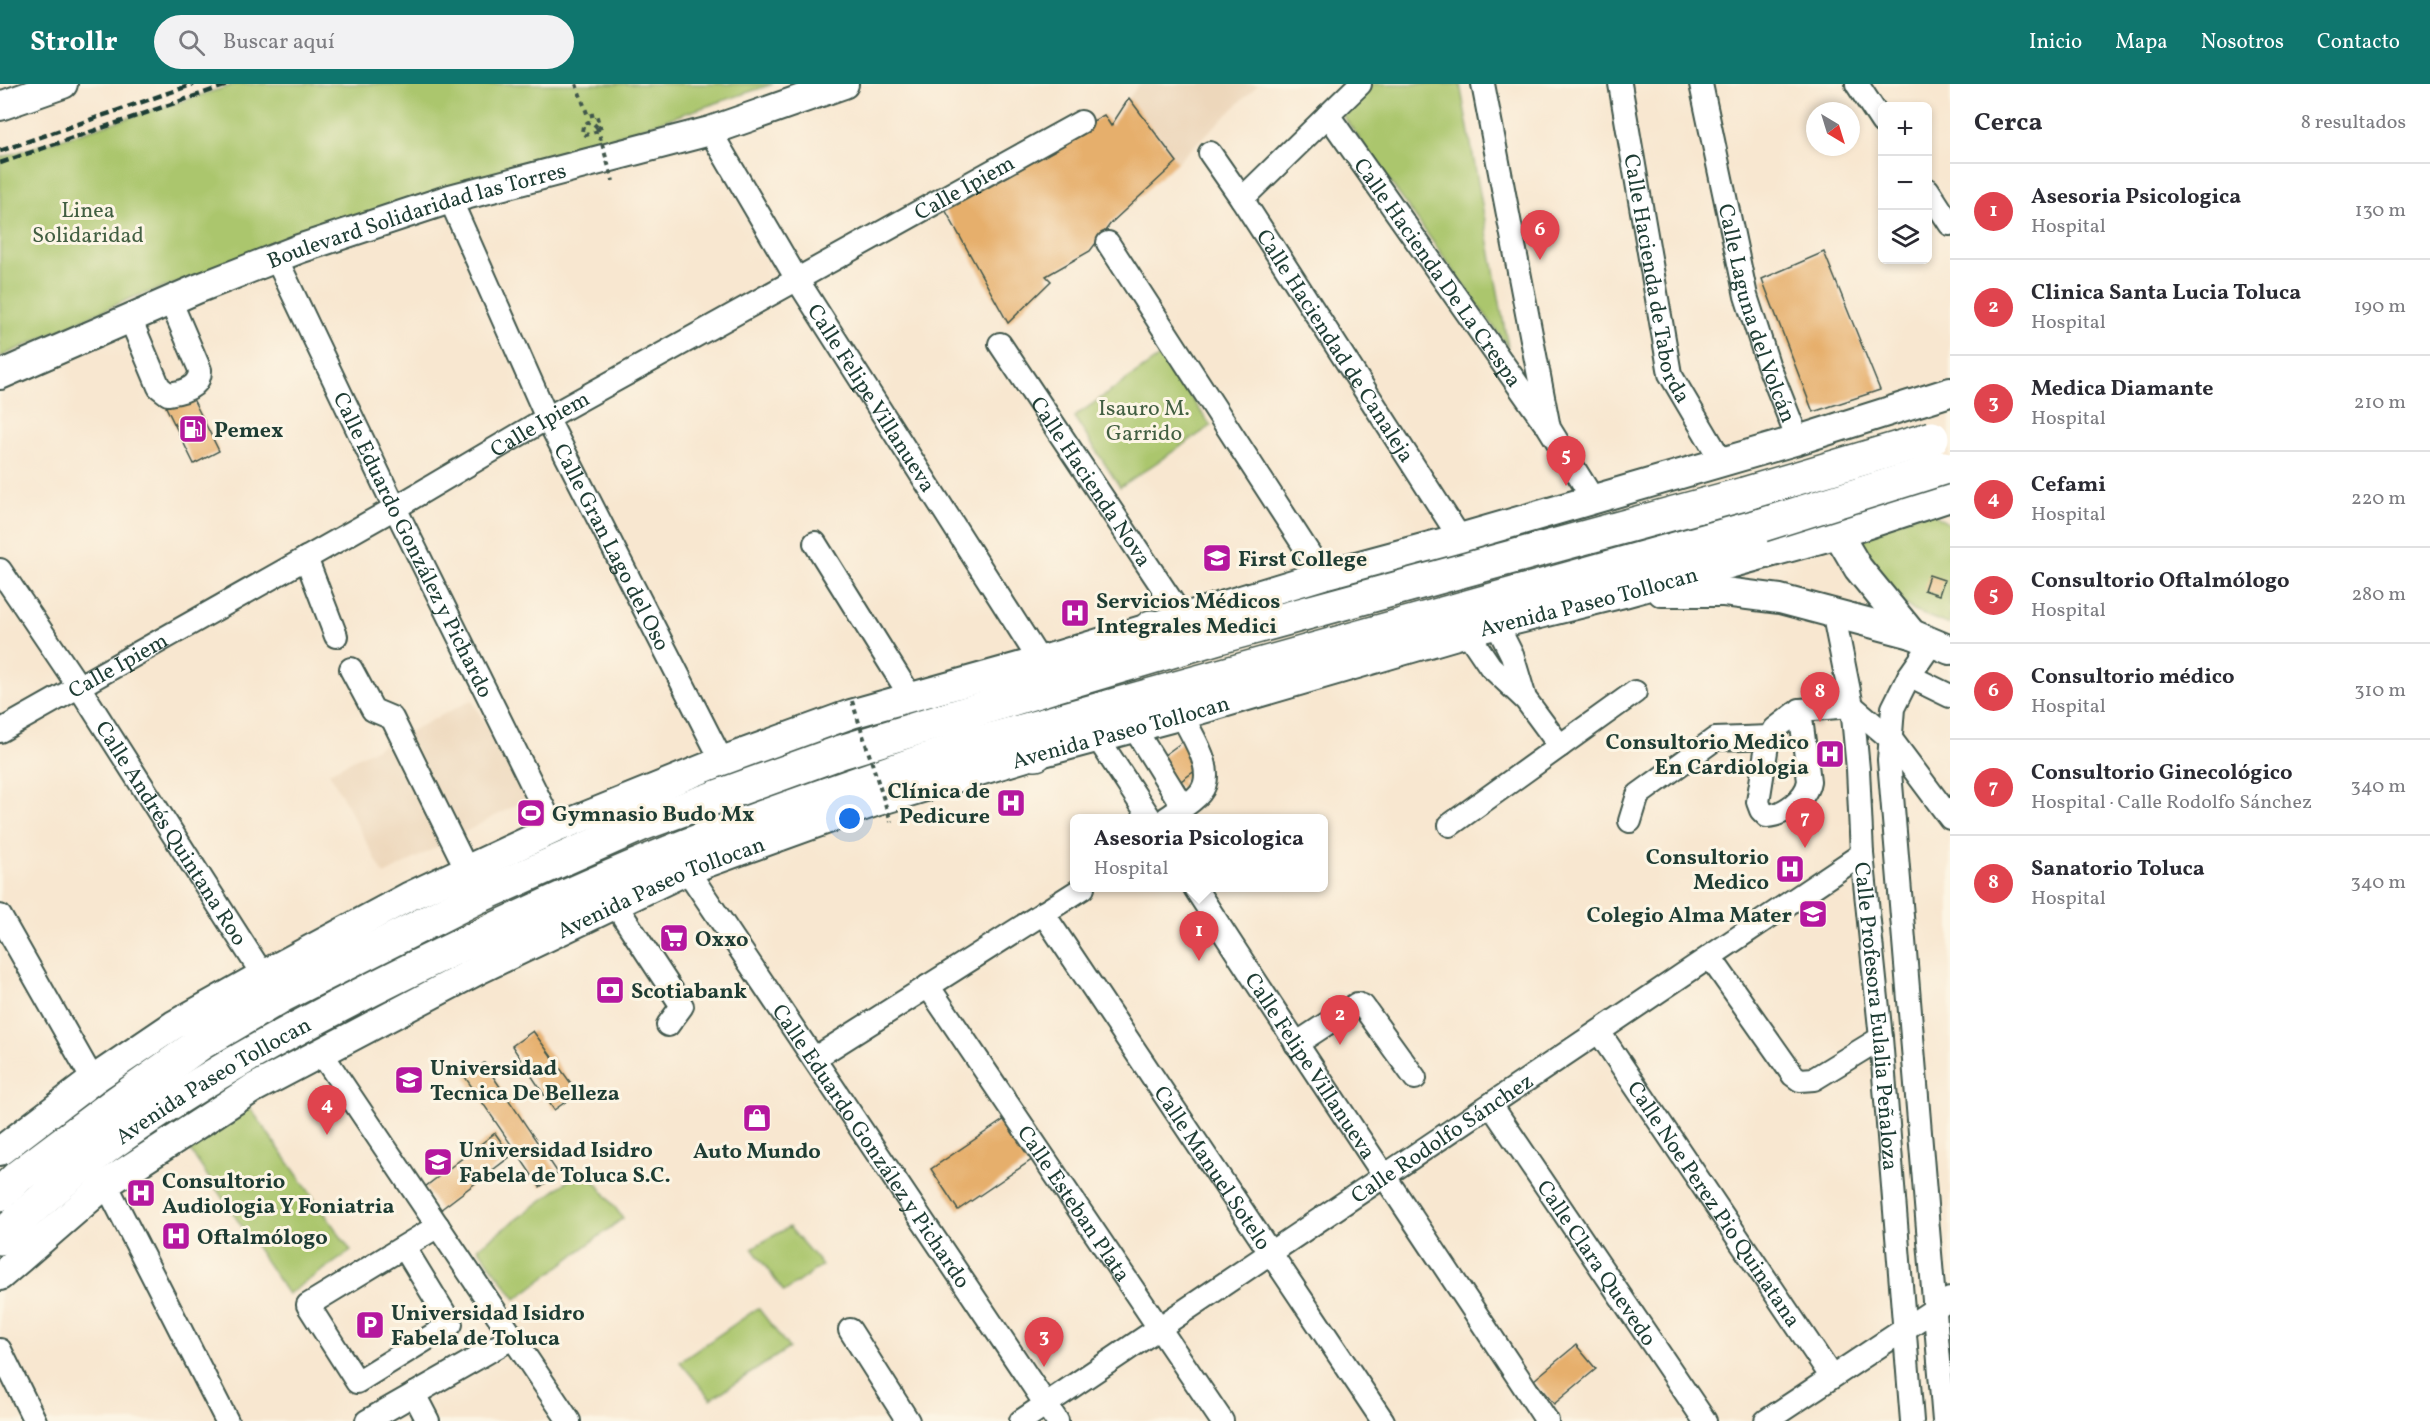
<!DOCTYPE html>
<html lang="es">
<head>
<meta charset="utf-8">
<style>
	:root { --surface:#fff; --page:#f2f2f3; --text:#2b2b33; --muted:#7c7c81; --line:#e1e1e2; --accent:#0f766e }
	body { margin:0; font-family:Vollkorn,serif; background:var(--page); color:var(--text) }
	.controls { position:absolute; right:18px; top:18px; display:grid; overflow:hidden; border-radius:9px; box-shadow:0 3px 9px #0003 }
	.controls button { width:54px; height:54px; display:grid; place-items:center; padding:0; border:0; border-bottom:2px solid var(--line); background:var(--surface); color:var(--text); font:30px sans-serif }
	.compass { position:absolute; left:1806px; top:18px; width:54px; height:54px; border-radius:50%; background:var(--surface); box-shadow:0 3px 9px #0003; rotate:142deg }
	.you { position:absolute; left:850px; top:735px; width:21px; height:21px; margin:-15px; border:4px solid #fff; border-radius:50%; background:#1a73e8; box-shadow:0 0 0 9px #1a73e833 }
	.badge { display:grid; place-items:center; width:39px; height:39px; border-radius:50%; background:var(--accent); color:#fff; font-size:20px; font-weight:700 }
	.pin { position:absolute; translate:-50% -50px; filter:drop-shadow(0 2px 3px #0008) }
	.pin::after { content:''; position:absolute; top:32px; width:21px; height:18px; background:inherit; clip-path:polygon(0 0,100% 0,50% 100%) }
	.popup { position:absolute; left:1070px; top:730px; width:258px; height:78px; box-sizing:border-box; display:grid; place-content:center; border-radius:9px; background:var(--surface); filter:drop-shadow(0 2px 4px #0005); font-size:20px; white-space:nowrap; color:var(--muted) }
	.popup b { font-size:22px; color:var(--text) }
	.popup::after { content:''; position:absolute; left:50%; top:100%; margin-left:-12px; border:12px solid transparent; border-top-color:var(--surface) }
	.list { margin:0; padding:0; list-style:none }
	h2 { display:flex; justify-content:space-between; align-items:center; height:78px; margin:0; padding:0 24px; font-size:26px }
	h2 small { font-size:20px; font-weight:400; color:var(--muted) }
	.list li { display:grid; grid-template-columns:39px 1fr auto; gap:18px; align-items:center; box-sizing:border-box; height:96px; padding:0 24px; border-top:2px solid var(--line) }
	.list b { display:block; font-size:22px; white-space:nowrap }
	.list p { margin:0; font-size:20px; white-space:nowrap; color:var(--muted) }
	.list em { font-size:20px; font-style:normal; color:var(--muted) }
	.icon { flex:none; width:33px; height:33px; fill:none; stroke:currentColor; stroke-width:2; stroke-linecap:round; stroke-linejoin:round }
	.map { position:relative; flex:none; width:1950px; height:1337px; overflow:hidden }
	header { display:flex; align-items:center; gap:36px; box-sizing:border-box; height:84px; padding:0 30px; background:var(--accent); color:#fff }
	header strong { font-size:28px }
	nav { display:flex; gap:33px; margin-inline-start:auto; font-size:21px }
	.search { width:420px; height:54px; background:var(--page); display:flex; align-items:center; gap:15px; box-sizing:border-box; padding:0 21px; border-radius:33px; color:var(--muted); font-size:22px }
	main { display:flex }
	aside { flex:1; background:var(--surface) }
	.map>svg:first-child { display:block }
</style>
</head>
<body>
<header>
<strong>Strollr</strong>
<div class="search"><svg class="icon" aria-label="search" viewBox="0 0 24 24"><circle cx="10" cy="10" r="6"/><path d="M15 15l6 6"/></svg>Buscar aquí</div>
<nav><a>Inicio</a><a>Mapa</a><a>Nosotros</a><a>Contacto</a></nav>
</header>
<main>
<div class="map">
<svg width="1950" height="1337" viewBox="0 0 1950 1337">
	<rect width="100%" height="100%" fill="#fcf5e5"/>
	<filter id="ink" filterUnits="userSpaceOnUse"><feTurbulence type="fractalNoise" baseFrequency=".0167" numOctaves="2"/><feDisplacementMap in="SourceGraphic" scale="12" xChannelSelector="R" yChannelSelector="G"/><feConvolveMatrix kernelMatrix="1 2 1 2 8 2 1 2 1" color-interpolation-filters="sRGB"/></filter>
	<filter id="wash" filterUnits="userSpaceOnUse"><feTurbulence type="fractalNoise" baseFrequency=".008" numOctaves="4" result="noise"/><feDisplacementMap in="SourceGraphic" scale="24" xChannelSelector="R" yChannelSelector="G"/><feGaussianBlur stdDeviation="1.35" result="paint"/><feColorMatrix in="noise" values="0 0 0 0 0 0 0 0 0 0 0 0 0 0 0 0 0 1.4 0 .05"/><feComposite in="paint" operator="in"/></filter>
	<g filter="url(#wash)">
		<rect width="100%" height="100%" fill="#f8e7d0"/>
		<g fill="#edd7bb">
			<path d="M1139,0h120l-82,78 -48,-64z"/>
			<path d="M472,616l55,99 -143,76 -55,-103z"/>
		</g>
		<g fill="#abc66d" stroke="#658250" stroke-width="1.5">
			<path d="M236,0h537l-644,215 -129,58v-199z"/>
			<path d="M1365,0h95l48,263 -170,-238z"/>
			<path d="M1162,271l49,71 -91,61 -46,-70z"/>
			<path d="M1929,427l21,14v100l-36,-14 -24,-18 -29,-44 2,-19z"/>
			<path d="M248,1021l103,146 -63,43 -101,-148z"/>
			<path d="M585,1084l38,50 -107,81 -38,-51z"/>
			<path d="M789,1143l33,38 -38,27 -32,-44z"/>
			<path d="M758,1224l31,40 -78,51 -31,-37z"/>
		</g>
		<g id="blocks">
			<g fill="#e6af6c">
				<path d="M1129,14l48,64 -66,61 -21,28 -44,25 5,5 -43,42 -66,-119 162,-89 7,11z"/>
				<path d="M1824,168l56,138 -67,22 -51,-133z"/>
				<path d="M191,311l28,56 -25,13 -28,-57z"/>
				<path d="M1929,491l15,5 -5,15 -15,-5z"/>
				<path d="M1185,656l18,25 -22,16 9,12 -42,-26z"/>
				<path d="M533,947l45,62 -24,17 -42,-64z"/>
				<path d="M484,979l74,110 -18,14 -75,-110z"/>
				<path d="M1005,1035l28,40 -75,51 -27,-41z"/>
				<path d="M495,1049l16,23 -71,54 -15,-23z"/>
				<path d="M1576,1261l20,24 -42,35 -20,-24z"/>
			</g>
		</g>
	</g>
	<g filter="url(#ink)">
		<use href="#blocks" fill-opacity="0" stroke="#40564b" stroke-width="1.5"/>
		<g fill="none" stroke-linecap="round" stroke-linejoin="round">
			<g stroke="#40564b" stroke-width="26">
				<g id="minor">
					<path d="M1483,0l66,344 44,71"/>
					<path id="s1" d="M1620,0l50,290 52,88"/>
					<path id="s2" d="M1701,0l45,212 22,68 30,76"/>
					<path d="M1857,0l25,38"/>
					<path id="s3" d="M1328,31l216,307"/>
					<path id="s4" d="M710,47l88,150 242,380"/>
					<path id="s5" d="M1210,69l32,46 218,339"/>
					<path d="M1928,106l22,34"/>
					<path id="s6" d="M450,115l97,219 175,343"/>
					<path d="M1242,115l118,-115"/>
					<path d="M1108,159l215,332"/>
					<path id="s7" d="M276,174l119,250 159,321"/>
					<path d="M130,234l29,69 9,7c16,-2 32,-7 32,-24l-30,-70"/>
					<path id="s8" d="M1000,260l183,274"/>
					<path d="M815,459l96,154"/>
					<path d="M306,474l30,78"/>
					<path id="s9" d="M0,486l79,117 184,288"/>
					<path id="s10" d="M1833,527l19,95 6,63 4,85 19,184 31,383"/>
					<path d="M1497,541l15,30 12,40"/>
					<path d="M1467,548l23,34 36,34 34,46"/>
					<path d="M1932,559l-23,33 -16,32 -4,52 55,661"/>
					<path d="M351,585l22,41 19,8 75,152"/>
					<path d="M1909,592l41,20"/>
					<path d="M1800,626l9,71c-3,18 -25,34 -42,35l-6,-6 -3,-8 9,-57 8,-16 25,-19 52,-4 39,33 59,79"/>
					<path d="M1133,642l50,81"/>
					<path id="s11" d="M0,647l395,-223 152,-90 534,-296"/>
					<path d="M1097,653l53,81"/>
					<path d="M1167,734c10,-7 25,-15 33,-25 18,-22 -9,-58 -18,-78"/>
					<path d="M1630,737l8,-26 77,-56 55,-2"/>
					<path d="M1450,741l185,-133"/>
					<path id="s12" d="M687,786l370,551"/>
					<path id="s13" d="M1195,804c115,179 235,355 352,533"/>
					<path d="M615,820l67,102 -14,19"/>
					<path id="s14" d="M1043,829l340,508"/>
					<path d="M0,832l93,164"/>
					<path d="M1710,873l83,118 7,5 14,-1 67,-41"/>
					<path id="s15" d="M928,902l294,435"/>
					<path id="s16" d="M1599,948l232,344"/>
					<path d="M1296,960l61,-40 6,2 52,72"/>
					<path d="M320,967l249,370"/>
					<path d="M815,974l268,-170"/>
					<path id="s17" d="M1491,1021l214,316"/>
					<path d="M106,1100l121,237"/>
					<path d="M404,1163l47,77 -94,58 -49,-77 130,-79"/>
					<path d="M850,1246l58,91"/>
					<path d="M0,1266l35,71"/>
					<path d="M414,1310l14,27"/>
					<path d="M367,1337l147,-84"/>
					<path id="s18" d="M1021,1337l841,-567"/>
					<path d="M1766,1337l184,-122"/>
				</g>
			</g>
			<g stroke="#40564b" stroke-width="32">
				<g id="major">
					<path d="M0,22l63,-22"/>
					<path id="s19" d="M0,291l197,-86 102,-40 151,-50 260,-68 134,-47"/>
					<path d="M1830,433l8,17 20,34 54,66 38,16"/>
					<path d="M1662,508h62l56,7 132,35"/>
					<path d="M0,1067l93,-71 81,-55 89,-50 145,-78 146,-68 168,-68 129,-47 189,-53 283,-86 137,-37 338,-98 152,-48"/>
					<path id="s20" d="M0,1192l106,-92 146,-95 228,-120 207,-99 188,-68 161,-48 146,-39 285,-83 157,-39 214,-59 112,-37"/>
				</g>
			</g>
			<g stroke="#40564b" stroke-width="36">
				<g id="highway">
					<path d="M1151,543l57,9"/>
					<path d="M1067,592l45,-37"/>
					<path d="M1144,640l41,-33"/>
					<path d="M984,664l52,6"/>
					<path d="M0,1110l19,-18 96,-72 86,-61 82,-48 192,-97 167,-74 199,-72 213,-66 165,-49 525,-143"/>
					<path id="s21" d="M0,1154c36,-34 73,-67 113,-96 95,-69 200,-124 305,-176 80,-39 161,-77 245,-111 100,-40 203,-75 305,-109l794,-221"/>
				</g>
			</g>
			<path stroke="#40564b" stroke-width="4" stroke-dasharray="4.5 4.5" stroke-linecap="butt" d="M576,0l12,32 8,-2 5,16 -15,5 -4,-3 1,-6 5,-4 5,1 4,4"/>
			<use href="#minor" stroke="#fff" stroke-width="22"/>
			<use href="#major" stroke="#fff" stroke-width="28"/>
			<use href="#highway" stroke="#fff" stroke-width="33"/>
			<g stroke="#1f3d34" stroke-width="4.5" stroke-dasharray="9 4.5" stroke-linecap="butt">
				<path d="M0,67l194,-67"/>
				<path d="M0,79l230,-79"/>
			</g>
			<g stroke="#40564b" stroke-width="36" stroke-linecap="butt">
				<g id="highway-bridge">
					<path d="M1744,410l188,-56"/>
					<path d="M1762,441l181,-57"/>
				</g>
			</g>
			<g stroke="#40564b" stroke-width="4" stroke-dasharray="4.5 4.5" stroke-linecap="butt">
				<path d="M597,43l16,54"/>
				<path d="M852,617l39,121"/>
			</g>
			<use href="#highway-bridge" stroke="#fff" stroke-width="33"/>
		</g>
	</g>
	<defs>
		<g id="fuel-square" transform="scale(1.5)"><rect x="-9" y="-9" width="18" height="18" rx="4" fill="#b5179e" stroke="#fcf5e5"/><path d="M-5.5-6h7V0h2V4h1.3V-2.5L3-4.5l.8-.8L6-3V5H2.5V1h-1V6h-7ZM-4.2-4.7v3.2H.2V-4.7Z" fill="#fff"/></g>
		<g id="school-square" transform="scale(1.5)"><rect x="-9" y="-9" width="18" height="18" rx="4" fill="#b5179e" stroke="#fcf5e5"/><path d="M0-5L7-2L0 1L-7-2ZM-4 1L0 2.5L4 1V4Q0 6-4 4Z" fill="#fff"/></g>
		<g id="hospital-square" transform="scale(1.5)"><rect x="-9" y="-9" width="18" height="18" rx="4" fill="#b5179e" stroke="#fcf5e5"/><path d="M-5-5h3v3.5h4V-5h3V5h-3V1.5h-4V5h-3Z" fill="#fff"/></g>
		<g id="stadium-square" transform="scale(1.5)"><rect x="-9" y="-9" width="18" height="18" rx="4" fill="#b5179e" stroke="#fcf5e5"/><path d="M0-5a6.5 5 0 1 0 0 10a6.5 5 0 1 0 0-10ZM-3.5-1.8h7v3.6h-7Z" fill="#fff"/></g>
		<g id="supermarket-square" transform="scale(1.5)"><rect x="-9" y="-9" width="18" height="18" rx="4" fill="#b5179e" stroke="#fcf5e5"/><path d="M-6-5.5h2.5l.6 2H6L4.5 2H-2.5L-4.4-4H-6ZM-1.5 3.2a1.3 1.3 0 1 0 .1 0ZM3 3.2a1.3 1.3 0 1 0 .1 0Z" fill="#fff"/></g>
		<g id="bank-square" transform="scale(1.5)"><rect x="-9" y="-9" width="18" height="18" rx="4" fill="#b5179e" stroke="#fcf5e5"/><path d="M-6-4H6V4H-6ZM0-2.3a2.3 2.3 0 1 0 0 4.6a2.3 2.3 0 1 0 0-4.6Z" fill="#fff"/></g>
		<g id="university-square" transform="scale(1.5)"><rect x="-9" y="-9" width="18" height="18" rx="4" fill="#b5179e" stroke="#fcf5e5"/><path d="M0-5L7-2L0 1L-7-2ZM-4 1L0 2.5L4 1V4Q0 6-4 4Z" fill="#fff"/></g>
		<g id="shop-square" transform="scale(1.5)"><rect x="-9" y="-9" width="18" height="18" rx="4" fill="#b5179e" stroke="#fcf5e5"/><path d="M-5-2.5h2.3a2.7 3.5 0 0 1 5.4 0H5L5.5 6h-11ZM-1.5-2.5h3a1.5 2.3 0 0 0-3 0Z" fill="#fff"/></g>
		<g id="parking-square" transform="scale(1.5)"><rect x="-9" y="-9" width="18" height="18" rx="4" fill="#b5179e" stroke="#fcf5e5"/><path d="M-3.5-5.5H1a3.5 3.5 0 0 1 0 7H-1V5.5H-3.5ZM-1-3.4V-.6H.8a1.4 1.4 0 0 0 0-2.8Z" fill="#fff"/></g>
	</defs>
	<g fill-rule="evenodd">
		<use href="#fuel-square" x="193" y="345"/>
		<use href="#school-square" x="1217" y="474"/>
		<use href="#hospital-square" x="1075" y="529"/>
		<use href="#hospital-square" x="1830" y="670"/>
		<use href="#hospital-square" x="1011" y="719"/>
		<use href="#stadium-square" x="531" y="729"/>
		<use href="#hospital-square" x="1790" y="785"/>
		<use href="#school-square" x="1813" y="830"/>
		<use href="#supermarket-square" x="674" y="854"/>
		<use href="#bank-square" x="610" y="906"/>
		<use href="#university-square" x="409" y="996"/>
		<use href="#shop-square" x="757" y="1034"/>
		<use href="#university-square" x="438" y="1078"/>
		<use href="#hospital-square" x="141" y="1109"/>
		<use href="#hospital-square" x="176" y="1152"/>
		<use href="#parking-square" x="370" y="1241"/>
	</g>
	<g text-anchor="middle" stroke-width="6" stroke-linejoin="round" paint-order="stroke">
		<g font-size="22" fill="#1f3d34" stroke="#fcf5e5">
			<text dy="8" stroke="none"><textPath href="#s11" startOffset="1107">Calle Ipiem</textPath></text>
			<text dy="8" stroke="none"><textPath href="#s19" startOffset="447">Boulevard Solidaridad las Torres</textPath></text>
			<text dy="8" stroke="none"><textPath href="#s3" startOffset="192">Calle Hacienda De La Crespa</textPath></text>
			<text dy="8" stroke="none"><textPath href="#s1" startOffset="198">Calle Hacienda de Taborda</textPath></text>
			<text dy="8" stroke="none"><textPath href="#s2" startOffset="236">Calle Laguna del Volcán</textPath></text>
			<text dy="8" stroke="none"><textPath href="#s5" startOffset="230">Calle Haciendad de Canaleja</textPath></text>
			<text dy="8" stroke="none"><textPath href="#s4" startOffset="312">Calle Felipe Villanueva</textPath></text>
			<text dy="8" stroke="none"><textPath href="#s11" startOffset="621">Calle Ipiem</textPath></text>
			<text dy="8" stroke="none"><textPath href="#s8" startOffset="165">Calle Hacienda Nova</textPath></text>
			<text dy="8" stroke="none"><textPath href="#s7" startOffset="318">Calle Eduardo González y Pichardo</textPath></text>
			<text dy="8" stroke="none"><textPath href="#s6" startOffset="384">Calle Gran Lago del Oso</textPath></text>
			<text dy="8" stroke="none"><textPath href="#s20" startOffset="1743">Avenida Paseo Tollocan</textPath></text>
			<text dy="8" stroke="none"><textPath href="#s11" startOffset="135">Calle Ipiem</textPath></text>
			<text dy="8" stroke="none"><textPath href="#s20" startOffset="1257">Avenida Paseo Tollocan</textPath></text>
			<text dy="8" stroke="none"><textPath href="#s9" startOffset="314">Calle Andrés Quintana Roo</textPath></text>
			<text dy="8" stroke="none"><textPath href="#s20" startOffset="771">Avenida Paseo Tollocan</textPath></text>
			<text dy="8" stroke="none"><textPath href="#s10" startOffset="408">Calle Profesora Eulalia Peñaloza</textPath></text>
			<text dy="8" stroke="none"><textPath href="#s13" startOffset="212">Calle Felipe Villanueva</textPath></text>
			<text dy="8" stroke="none"><textPath href="#s21" startOffset="266">Avenida Paseo Tollocan</textPath></text>
			<text dy="8" stroke="none"><textPath href="#s18" startOffset="507">Calle Rodolfo Sánchez</textPath></text>
			<text dy="8" stroke="none"><textPath href="#s12" startOffset="332">Calle Eduardo González y Pichardo</textPath></text>
			<text dy="8" stroke="none"><textPath href="#s14" startOffset="306">Calle Manuel Sotelo</textPath></text>
			<text dy="8" stroke="none"><textPath href="#s15" startOffset="262">Calle Esteban Plata</textPath></text>
			<text dy="8" stroke="none"><textPath href="#s16" startOffset="207">Calle Noe Perez Pio Quinatana</textPath></text>
			<text dy="8" stroke="none"><textPath href="#s17" startOffset="190">Calle Clara Quevedo</textPath></text>
		</g>
		<g font-size="22" fill="#425f42" stroke="#fcf5e5">
			<text x="88" y="133">Linea<tspan x="88" dy="25">Solidaridad</tspan></text>
			<text x="1144" y="331">Isauro M.<tspan x="1144" dy="25">Garrido</tspan></text>
		</g>
		<g font-size="22" font-weight="bold" fill="#1f3d34" stroke="#fcf5e5" text-anchor="start">
			<text x="214" y="353">Pemex</text>
			<text x="1238" y="482">First College</text>
			<text x="1096" y="524">Servicios Médicos<tspan x="1096" dy="25">Integrales Medici</tspan></text>
			<text x="1809" y="665" text-anchor="end">Consultorio Medico<tspan x="1809" dy="25">En Cardiologia</tspan></text>
			<text x="990" y="714" text-anchor="end">Clínica de<tspan x="990" dy="25">Pedicure</tspan></text>
			<text x="552" y="737">Gymnasio Budo Mx</text>
			<text x="1769" y="780" text-anchor="end">Consultorio<tspan x="1769" dy="25">Medico</tspan></text>
			<text x="1792" y="838" text-anchor="end">Colegio Alma Mater</text>
			<text x="695" y="862">Oxxo</text>
			<text x="631" y="914">Scotiabank</text>
			<text x="430" y="991">Universidad<tspan x="430" dy="25">Tecnica De Belleza</tspan></text>
			<text x="459" y="1073">Universidad Isidro<tspan x="459" dy="25">Fabela de Toluca S.C.</tspan></text>
			<text x="757" y="1074" text-anchor="middle">Auto Mundo</text>
			<text x="162" y="1104">Consultorio<tspan x="162" dy="25">Audiologia Y Foniatria</tspan></text>
			<text x="197" y="1160">Oftalmólogo</text>
			<text x="391" y="1236">Universidad Isidro<tspan x="391" dy="25">Fabela de Toluca</tspan></text>
		</g>
	</g>
</svg>
<div class="controls">
<button>+</button>
<button>−</button>
<button><svg class="icon" aria-label="layers" viewBox="0 0 24 24"><path d="M12 4l9 5-9 5-9-5zM3 14l9 5 9-5"/></svg></button>
</div>
<svg class="compass" viewBox="-18 -18 36 36"><path d="M0-13l5 13h-10z" fill="#e53935"/><path d="M0 13l5-13h-10z" fill="#7c7c81"/></svg>
<div class="you"></div>
<div class="pin badge" style="left:1199px;top:877px;background:#e0444e">1</div>
<div class="popup"><b>Asesoria Psicologica</b>Hospital</div>
<div class="pin badge" style="left:1340px;top:961px;background:#e0444e">2</div>
<div class="pin badge" style="left:1044px;top:1283px;background:#e0444e">3</div>
<div class="pin badge" style="left:327px;top:1051px;background:#e0444e">4</div>
<div class="pin badge" style="left:1566px;top:402px;background:#e0444e">5</div>
<div class="pin badge" style="left:1540px;top:176px;background:#e0444e">6</div>
<div class="pin badge" style="left:1805px;top:764px;background:#e0444e">7</div>
<div class="pin badge" style="left:1820px;top:638px;background:#e0444e">8</div>
</div>
<aside>
<h2>Cerca<small>8 resultados</small></h2>
<ul class="list">
<li><span class="badge" style="background:#e0444e">1</span><div><b>Asesoria Psicologica</b><p>Hospital</p></div><em>130 m</em></li>
<li><span class="badge" style="background:#e0444e">2</span><div><b>Clinica Santa Lucia Toluca</b><p>Hospital</p></div><em>190 m</em></li>
<li><span class="badge" style="background:#e0444e">3</span><div><b>Medica Diamante</b><p>Hospital</p></div><em>210 m</em></li>
<li><span class="badge" style="background:#e0444e">4</span><div><b>Cefami</b><p>Hospital</p></div><em>220 m</em></li>
<li><span class="badge" style="background:#e0444e">5</span><div><b>Consultorio Oftalmólogo</b><p>Hospital</p></div><em>280 m</em></li>
<li><span class="badge" style="background:#e0444e">6</span><div><b>Consultorio médico</b><p>Hospital</p></div><em>310 m</em></li>
<li><span class="badge" style="background:#e0444e">7</span><div><b>Consultorio Ginecológico</b><p>Hospital · Calle Rodolfo Sánchez</p></div><em>340 m</em></li>
<li><span class="badge" style="background:#e0444e">8</span><div><b>Sanatorio Toluca</b><p>Hospital</p></div><em>340 m</em></li>
</ul>
</aside>
</main>
</body>
</html>
